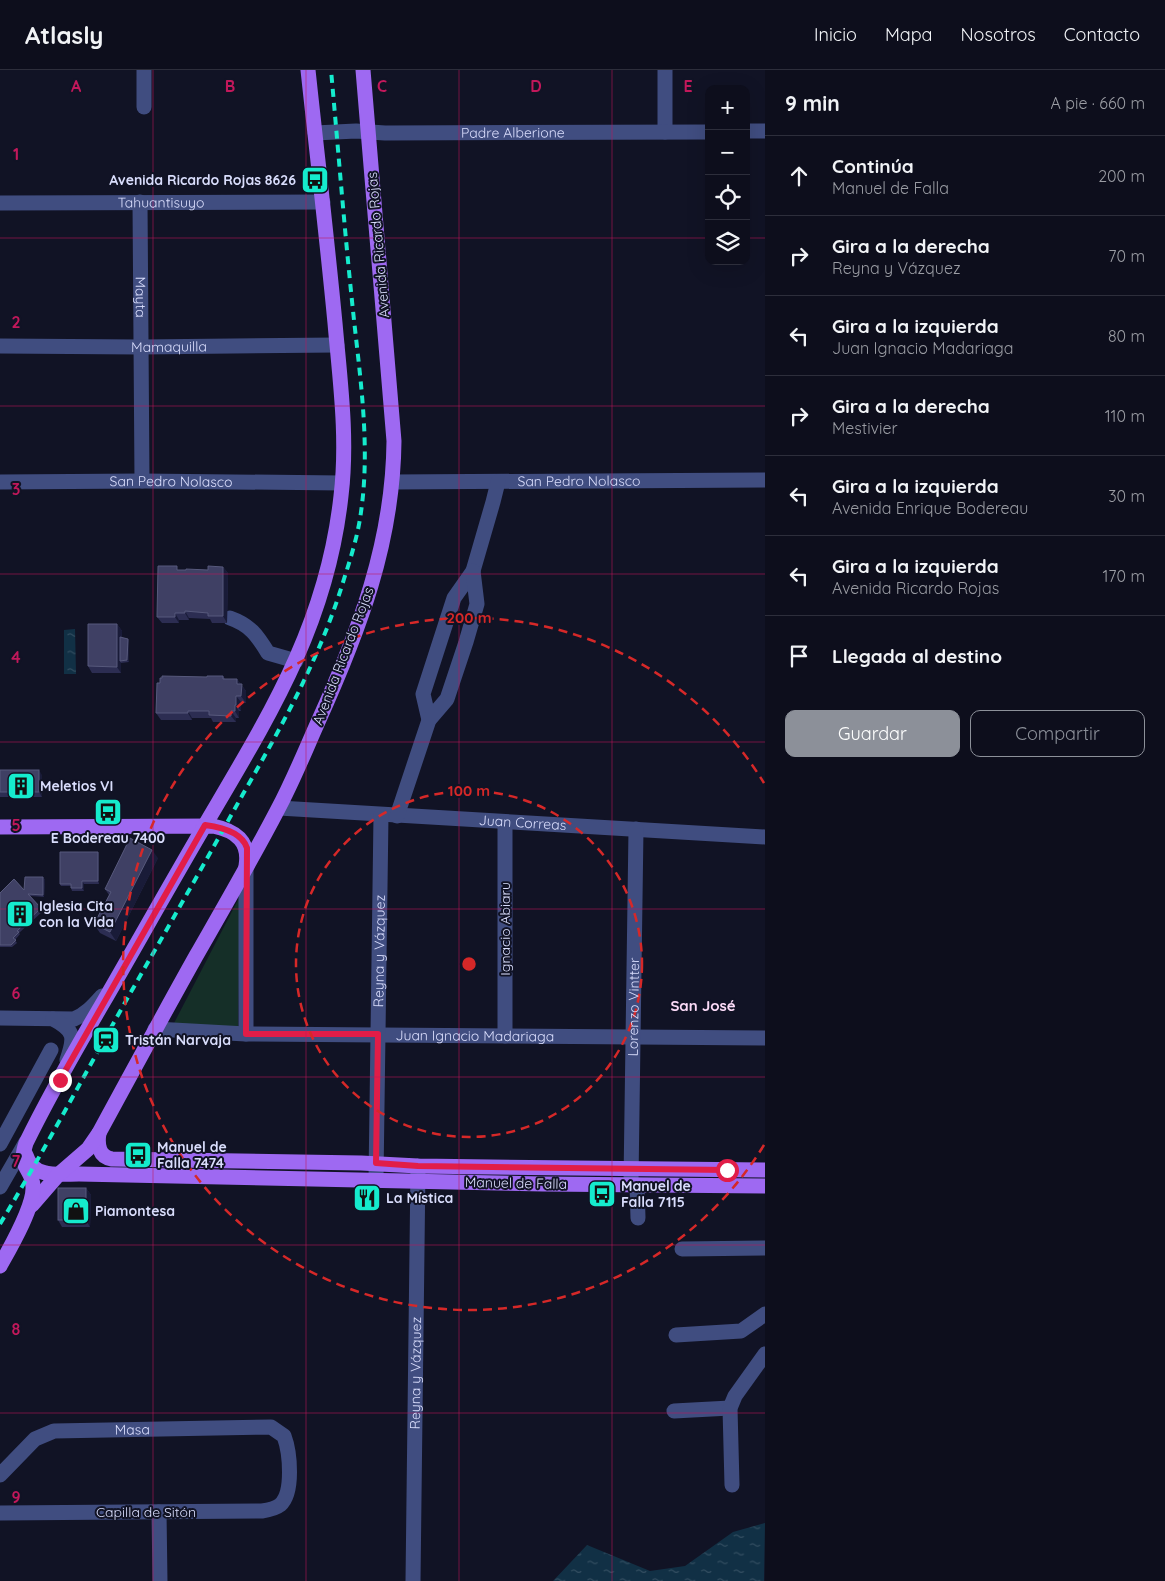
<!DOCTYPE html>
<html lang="es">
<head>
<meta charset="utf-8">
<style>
	:root { --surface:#0d0e1c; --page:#161725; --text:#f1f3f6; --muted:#9a9ca3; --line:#2d2e3b; --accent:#8c9099 }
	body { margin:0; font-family:Quicksand,sans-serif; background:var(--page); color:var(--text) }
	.controls { position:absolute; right:15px; top:15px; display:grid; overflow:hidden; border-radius:10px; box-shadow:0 5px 20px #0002 }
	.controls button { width:45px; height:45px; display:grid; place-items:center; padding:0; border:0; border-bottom:1px solid var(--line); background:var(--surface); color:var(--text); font:25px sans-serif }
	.stop { position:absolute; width:15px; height:15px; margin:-11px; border:4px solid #e11d48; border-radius:50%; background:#fff }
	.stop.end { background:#e11d48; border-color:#fff; box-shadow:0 1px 5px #0008 }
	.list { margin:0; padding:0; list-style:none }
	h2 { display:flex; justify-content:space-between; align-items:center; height:65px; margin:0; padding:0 20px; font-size:21px }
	h2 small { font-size:16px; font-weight:400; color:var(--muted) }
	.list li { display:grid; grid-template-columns:32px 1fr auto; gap:15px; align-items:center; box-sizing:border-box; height:80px; padding:0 20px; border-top:1px solid var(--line) }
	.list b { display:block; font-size:19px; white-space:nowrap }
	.list p { margin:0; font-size:16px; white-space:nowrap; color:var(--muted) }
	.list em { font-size:16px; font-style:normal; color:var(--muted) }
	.actions { display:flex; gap:10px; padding:15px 20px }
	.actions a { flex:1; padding:11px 0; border:1px solid var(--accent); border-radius:10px; text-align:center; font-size:18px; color:var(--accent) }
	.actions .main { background:var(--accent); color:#fff }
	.icon { flex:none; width:28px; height:28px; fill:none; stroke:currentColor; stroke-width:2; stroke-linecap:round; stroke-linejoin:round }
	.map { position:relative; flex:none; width:765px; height:1511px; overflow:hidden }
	header { display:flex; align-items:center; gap:30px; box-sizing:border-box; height:70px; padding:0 25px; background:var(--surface); border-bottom:1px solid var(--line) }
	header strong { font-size:24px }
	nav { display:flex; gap:28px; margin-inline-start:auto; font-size:18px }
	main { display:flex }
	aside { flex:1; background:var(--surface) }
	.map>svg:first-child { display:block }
</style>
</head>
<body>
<header>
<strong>Atlasly</strong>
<nav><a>Inicio</a><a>Mapa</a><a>Nosotros</a><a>Contacto</a></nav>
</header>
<main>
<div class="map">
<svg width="765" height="1511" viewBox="0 0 765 1511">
	<defs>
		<pattern id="water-ripples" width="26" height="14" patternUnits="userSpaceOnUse" patternTransform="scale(1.25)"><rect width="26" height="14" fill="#113045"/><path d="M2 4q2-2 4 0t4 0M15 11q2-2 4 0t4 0" fill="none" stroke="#334e61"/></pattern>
	</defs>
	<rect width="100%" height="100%" fill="#111325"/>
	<path fill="#152f28" d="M240,826l-2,132 -66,-1z"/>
	<g fill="url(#water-ripples)">
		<path d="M75,559l1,45h-12v-44z"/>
		<path d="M765,1453l-1,58h-211l34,-36 63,26 35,-5 48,-34z"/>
	</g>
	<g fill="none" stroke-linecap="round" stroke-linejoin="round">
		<g stroke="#404d80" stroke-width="15">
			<path d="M144,0v37"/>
			<path d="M746,61h19"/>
			<path d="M665,62v-62"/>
			<path id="s1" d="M315,63l41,-2 29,2 324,-1"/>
			<path id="s2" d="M140,132l2,279"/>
			<path id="s3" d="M0,133l323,-1"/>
			<path id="s4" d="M0,276l140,1 197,-2"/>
			<path id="s5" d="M0,412l142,-1 200,2"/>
			<path id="s6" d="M393,412l372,-2"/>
			<path d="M230,548c20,7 27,17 38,35l28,8"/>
			<path d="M429,650l-6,-26 31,-96 19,-27 20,-69 5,-20"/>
			<path id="s7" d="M279,738l486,29"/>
			<path d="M397,746l32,-96 18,-21 19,-57 11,-38 -4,-33"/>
			<path d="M246,798v166"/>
			<path d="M0,948l74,1c12,-5 19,-13 28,-23"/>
			<path d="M53,949c22,12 22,18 14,41"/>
			<path id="s8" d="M155,959l91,5 519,4"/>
			<path d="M505,966v-214"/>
			<path d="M0,1074l51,-94"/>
			<path id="s9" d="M376,1109l5,-364"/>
			<path id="s10" d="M631,1111l5,-352"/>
			<path d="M637,1115l1,33"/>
			<path d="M0,1117l26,-45"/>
			<path d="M682,1179l83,-1"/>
			<path d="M676,1265l65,-4 24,-17"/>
			<path d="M674,1341l56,-3"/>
			<path id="s11" d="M0,1405l35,-36 19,-8 217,-4 13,9c6,16 10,57 -4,69 -5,4 -11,5 -18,6l-262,2"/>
			<path d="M732,1415l-2,-77 5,-12 30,-42"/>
			<path d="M159,1442l1,69"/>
			<path id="s12" d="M413,1511l5,-415"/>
		</g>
		<g stroke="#9e69f2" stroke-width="15">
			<path d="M0,757l213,-1c24,5 37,16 33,40"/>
			<path d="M99,1063c-2,12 0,24 13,26l249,4 57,3 156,2 191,2"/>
			<path d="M26,1085c7,24 34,19 53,19l464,10 222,2"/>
			<path d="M32,1135l26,-30 30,-26 11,-16c32,-59 64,-118 97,-177 28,-49 56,-97 82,-147 15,-28 27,-58 40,-87 41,-91 75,-179 76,-281l-31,-371"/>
			<path d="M0,1196c10,-18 34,-59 33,-79 0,-19 -16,-18 -7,-44 24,-49 51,-96 78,-142 34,-59 67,-118 101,-176 64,-109 122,-200 136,-329 7,-58 -1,-115 -6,-173 -8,-84 -18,-169 -27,-253"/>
		</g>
		<path stroke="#15ebcd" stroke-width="4" stroke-dasharray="8 6" stroke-linecap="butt" d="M0,1154c53,-88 100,-179 151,-267 31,-54 62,-109 92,-163 40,-70 78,-138 101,-215 7,-22 14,-44 17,-67 10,-70 -2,-141 -9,-211 -8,-77 -14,-154 -21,-231"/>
	</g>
	<g fill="#2c2d52">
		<path d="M223,497l5,6 -1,50h-15l-2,-4 -21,-1v2h-10v3h-17l-5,-6 23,-47h28z"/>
		<path d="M117,554l5,7v7l6,1 1,3v20l-8,1v10h-29l-4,-7z"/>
		<path d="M223,606l2,3h12l9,12v12l-5,-1v9h-2v7h-3v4h-23l-2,-4h-19v2h-31l-5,-7z"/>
		<path d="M0,700l42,5v22h-42z"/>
		<path d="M98,782l1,2v30h-15v7h-12l-1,-3v-2h-10l-1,-2z"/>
		<path d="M158,788l-42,83 -16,-8 -6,-9 15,-29 -4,-6z"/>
		<path d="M43,807l2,3 -1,17 -14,-1 13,15 -24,22 1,1 -5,6 2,3 -5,4h-12v-54l24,-3z"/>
		<path d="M86,1118l5,7 -1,32h-28l-4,-7z"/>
	</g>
	<g fill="#191b38">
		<path d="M223,497l5,6 -1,50 -4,-7z"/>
		<path d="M185,541l4,7v2l-4,-7z"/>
		<path d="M175,543l4,7v3l-4,-6z"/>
		<path d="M117,554l5,7 -1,30h-1l1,2v10l-4,-6z"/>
		<path d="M128,569l1,3v20l-2,-2z"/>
		<path d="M237,609l9,12v12l-5,-7 -4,-12z"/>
		<path d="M236,626l5,6v9l-5,-6z"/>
		<path d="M235,635l4,6v7l-4,-7z"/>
		<path d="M188,641l4,7v2l-4,-7z"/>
		<path d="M231,641l5,7v4l-5,-6z"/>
		<path d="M39,700l3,5v22l-3,-5z"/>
		<path d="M152,780l6,8 -42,83 -6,-9z"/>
		<path d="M98,782l1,2v30l-1,-3z"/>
		<path d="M43,807l2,3 -1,17 -1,-2z"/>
		<path d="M82,811l2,3v7l-2,-3z"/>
		<path d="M86,1118l5,7 -1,32 -4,-7z"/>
	</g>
	<g fill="#3f4064" stroke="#57597c">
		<path d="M158,496h19v4h9v-1l22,1v-4l15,1v49h-15v-3l-23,-2v2h-10v4h-18z"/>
		<path d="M88,554h29v43l-29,-1z"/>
		<path d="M120,567l8,2 -1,21 -7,1z"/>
		<path d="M162,606l45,1v-1h16v3h14v5h5l-1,12h-5v9h-1v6h-4v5l-22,-1v-4h-21v2h-32l1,-30h3v-5h2z"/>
		<rect x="0" y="700" width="39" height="22"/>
		<path d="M130,768l22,12 -42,82 -16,-8 17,-32 -6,-3z"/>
		<path d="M60,782h38v29h-16v7h-11v-4h-11z"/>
		<path d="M25,807h18v18l-15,-1 13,14 -24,23 2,1 -6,6 3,2 -5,5h-11v-52l14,-14 10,11z"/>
		<rect x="58" y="1118" width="28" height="32"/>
	</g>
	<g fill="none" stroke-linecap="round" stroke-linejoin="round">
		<path stroke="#e11d48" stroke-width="6" d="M60,1010l145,-255c15,2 37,7 42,23l-1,186h132l-2,129 42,3 309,4"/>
	</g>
	<path fill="none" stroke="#c2185b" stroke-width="1" stroke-opacity="0.55" d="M153,0v1511M306,0v1511M459,0v1511M612,0v1511M0,168h709M746,168h19M0,336h765M0,504h765M0,672h765M0,839h765M0,1007h765M0,1175h765M0,1343h765"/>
	<g fill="none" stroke="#d62828" stroke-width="2.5" stroke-dasharray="9 6">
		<circle cx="469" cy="894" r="173"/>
		<path d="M764 1075A346 346 0 1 1 764 713"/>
	</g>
	<defs>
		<g id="bus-square" transform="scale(1.4375)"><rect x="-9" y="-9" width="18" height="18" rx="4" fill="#15ebcd" stroke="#111325"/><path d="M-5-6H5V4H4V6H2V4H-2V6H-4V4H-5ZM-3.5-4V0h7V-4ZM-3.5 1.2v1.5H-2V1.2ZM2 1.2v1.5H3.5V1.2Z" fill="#111"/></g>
		<g id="building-square" transform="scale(1.4375)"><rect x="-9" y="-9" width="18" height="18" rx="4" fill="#15ebcd" stroke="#111325"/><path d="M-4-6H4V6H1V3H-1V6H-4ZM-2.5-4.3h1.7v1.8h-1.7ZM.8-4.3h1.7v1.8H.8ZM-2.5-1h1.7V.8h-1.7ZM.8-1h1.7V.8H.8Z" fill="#111"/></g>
		<g id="station-square" transform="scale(1.4375)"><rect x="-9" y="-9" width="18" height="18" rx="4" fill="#15ebcd" stroke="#111325"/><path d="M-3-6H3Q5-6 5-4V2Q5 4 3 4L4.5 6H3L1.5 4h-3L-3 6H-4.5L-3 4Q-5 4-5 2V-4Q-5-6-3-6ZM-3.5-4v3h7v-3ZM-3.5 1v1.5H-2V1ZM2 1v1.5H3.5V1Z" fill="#111"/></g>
		<g id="restaurant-square" transform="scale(1.4375)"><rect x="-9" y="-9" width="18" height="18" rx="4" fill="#15ebcd" stroke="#111325"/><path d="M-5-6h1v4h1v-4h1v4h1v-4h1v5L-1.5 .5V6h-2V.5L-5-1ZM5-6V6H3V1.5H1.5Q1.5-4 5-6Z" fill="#111"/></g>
		<g id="shop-square" transform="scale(1.4375)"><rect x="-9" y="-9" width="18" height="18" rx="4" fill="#15ebcd" stroke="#111325"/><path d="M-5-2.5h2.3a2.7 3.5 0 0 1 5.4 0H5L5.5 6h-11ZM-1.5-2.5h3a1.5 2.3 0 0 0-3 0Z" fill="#111"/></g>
	</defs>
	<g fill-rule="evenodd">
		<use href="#bus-square" x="315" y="110"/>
		<use href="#building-square" x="21" y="716"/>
		<use href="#bus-square" x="108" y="742"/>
		<use href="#building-square" x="20" y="844"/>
		<use href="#station-square" x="106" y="970"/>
		<use href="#bus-square" x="138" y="1085"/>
		<use href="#bus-square" x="602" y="1124"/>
		<use href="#restaurant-square" x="367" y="1128"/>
		<use href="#shop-square" x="76" y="1141"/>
	</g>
	<g text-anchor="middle" stroke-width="4" stroke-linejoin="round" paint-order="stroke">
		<g font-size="14" fill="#d9ddfc" stroke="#111325">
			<text dy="5" stroke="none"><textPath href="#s1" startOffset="198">Padre Alberione</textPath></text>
			<text dy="5" stroke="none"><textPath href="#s3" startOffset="161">Tahuantisuyo</textPath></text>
			<text transform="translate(378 175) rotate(-95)" y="5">Avenida Ricardo Rojas</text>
			<text dy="5" stroke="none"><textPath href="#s2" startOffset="95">Mayta</textPath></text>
			<text dy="5" stroke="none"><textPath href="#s4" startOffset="169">Mamaquilla</textPath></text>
			<text dy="5" stroke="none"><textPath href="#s5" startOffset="171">San Pedro Nolasco</textPath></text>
			<text dy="5" stroke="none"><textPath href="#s6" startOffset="186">San Pedro Nolasco</textPath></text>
			<text transform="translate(343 586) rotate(-69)" y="5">Avenida Ricardo Rojas</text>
			<text dy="5" stroke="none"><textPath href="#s7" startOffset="244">Juan Correas</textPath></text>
			<text transform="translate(505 859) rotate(-90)" y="5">Ignacio Abiaru</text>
			<text dy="5" stroke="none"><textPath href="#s9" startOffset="228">Reyna y Vázquez</textPath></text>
			<text dy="5" stroke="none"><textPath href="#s10" startOffset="174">Lorenzo Vintter</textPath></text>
			<text dy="5" stroke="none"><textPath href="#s8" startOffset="320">Juan Ignacio Madariaga</textPath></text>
			<text transform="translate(516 1113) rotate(1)" y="5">Manuel de Falla</text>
			<text dy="5" stroke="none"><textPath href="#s12" startOffset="208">Reyna y Vázquez</textPath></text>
			<text dy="5" stroke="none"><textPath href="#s11" startOffset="149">Masa</textPath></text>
			<text x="146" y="1447">Capilla de Sitón</text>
		</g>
		<g font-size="14" font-weight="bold" fill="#d9ddfc" stroke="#111325" text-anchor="start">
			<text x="296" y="115" text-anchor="end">Avenida Ricardo Rojas 8626</text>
			<text x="40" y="721">Meletios VI</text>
			<text x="108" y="773" text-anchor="middle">E Bodereau 7400</text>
			<text x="39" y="841">Iglesia Cita<tspan x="39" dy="16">con la Vida</tspan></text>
			<text x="125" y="975">Tristán Narvaja</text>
			<text x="157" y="1082">Manuel de<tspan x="157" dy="16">Falla 7474</tspan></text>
			<text x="621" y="1121">Manuel de<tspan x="621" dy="16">Falla 7115</tspan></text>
			<text x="386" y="1133">La Mística</text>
			<text x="95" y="1146">Piamontesa</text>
		</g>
		<g font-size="15" font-weight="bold" fill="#fcdbf8" stroke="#111325">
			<text x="703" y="941">San José</text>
		</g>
	</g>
	<g font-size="16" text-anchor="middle" font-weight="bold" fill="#c2185b" stroke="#111325" stroke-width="4" stroke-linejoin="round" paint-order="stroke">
		<text x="76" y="22">A</text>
		<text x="230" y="22">B</text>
		<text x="382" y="22">C</text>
		<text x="536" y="22">D</text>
		<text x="688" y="22">E</text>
		<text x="16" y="90">1</text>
		<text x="16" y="258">2</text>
		<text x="16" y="425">3</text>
		<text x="16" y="593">4</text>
		<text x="16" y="761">5</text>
		<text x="16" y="929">6</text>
		<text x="16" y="1097">7</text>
		<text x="16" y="1265">8</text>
		<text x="16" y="1433">9</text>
	</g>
	<circle cx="469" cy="894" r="8" fill="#d62828" stroke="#111325" stroke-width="2.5"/>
	<g font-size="15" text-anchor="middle" font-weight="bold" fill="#d62828" stroke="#111325" stroke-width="4" stroke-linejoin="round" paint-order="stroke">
		<text x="469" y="553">200 m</text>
		<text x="469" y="726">100 m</text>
	</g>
</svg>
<div class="controls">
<button>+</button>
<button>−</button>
<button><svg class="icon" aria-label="locate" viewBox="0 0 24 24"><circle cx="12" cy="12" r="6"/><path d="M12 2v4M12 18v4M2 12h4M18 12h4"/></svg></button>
<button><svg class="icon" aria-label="layers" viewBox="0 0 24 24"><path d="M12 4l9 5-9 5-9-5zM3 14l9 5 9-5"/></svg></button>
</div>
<div class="stop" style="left:727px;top:1100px"></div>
<div class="stop end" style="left:60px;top:1010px"></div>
</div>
<aside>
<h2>9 min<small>A pie · 660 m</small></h2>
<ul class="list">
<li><svg class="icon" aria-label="ahead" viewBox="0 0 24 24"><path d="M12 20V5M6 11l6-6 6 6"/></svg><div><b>Continúa</b><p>Manuel de Falla</p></div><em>200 m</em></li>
<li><svg class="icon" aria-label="right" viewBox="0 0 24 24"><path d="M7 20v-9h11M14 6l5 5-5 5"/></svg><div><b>Gira a la derecha</b><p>Reyna y Vázquez</p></div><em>70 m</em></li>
<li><svg class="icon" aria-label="left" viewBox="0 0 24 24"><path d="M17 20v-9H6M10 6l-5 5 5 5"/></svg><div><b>Gira a la izquierda</b><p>Juan Ignacio Madariaga</p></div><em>80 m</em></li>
<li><svg class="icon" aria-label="right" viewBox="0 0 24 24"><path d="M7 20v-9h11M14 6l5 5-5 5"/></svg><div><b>Gira a la derecha</b><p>Mestivier</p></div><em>110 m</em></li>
<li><svg class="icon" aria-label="left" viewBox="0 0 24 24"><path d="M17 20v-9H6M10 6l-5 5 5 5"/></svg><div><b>Gira a la izquierda</b><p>Avenida Enrique Bodereau</p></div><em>30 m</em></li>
<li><svg class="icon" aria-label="left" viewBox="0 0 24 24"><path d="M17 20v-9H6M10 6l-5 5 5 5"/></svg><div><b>Gira a la izquierda</b><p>Avenida Ricardo Rojas</p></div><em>170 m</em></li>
<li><svg class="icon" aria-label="arrive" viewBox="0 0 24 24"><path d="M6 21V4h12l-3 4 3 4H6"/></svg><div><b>Llegada al destino</b></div></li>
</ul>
<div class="actions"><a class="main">Guardar</a><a>Compartir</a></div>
</aside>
</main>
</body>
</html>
